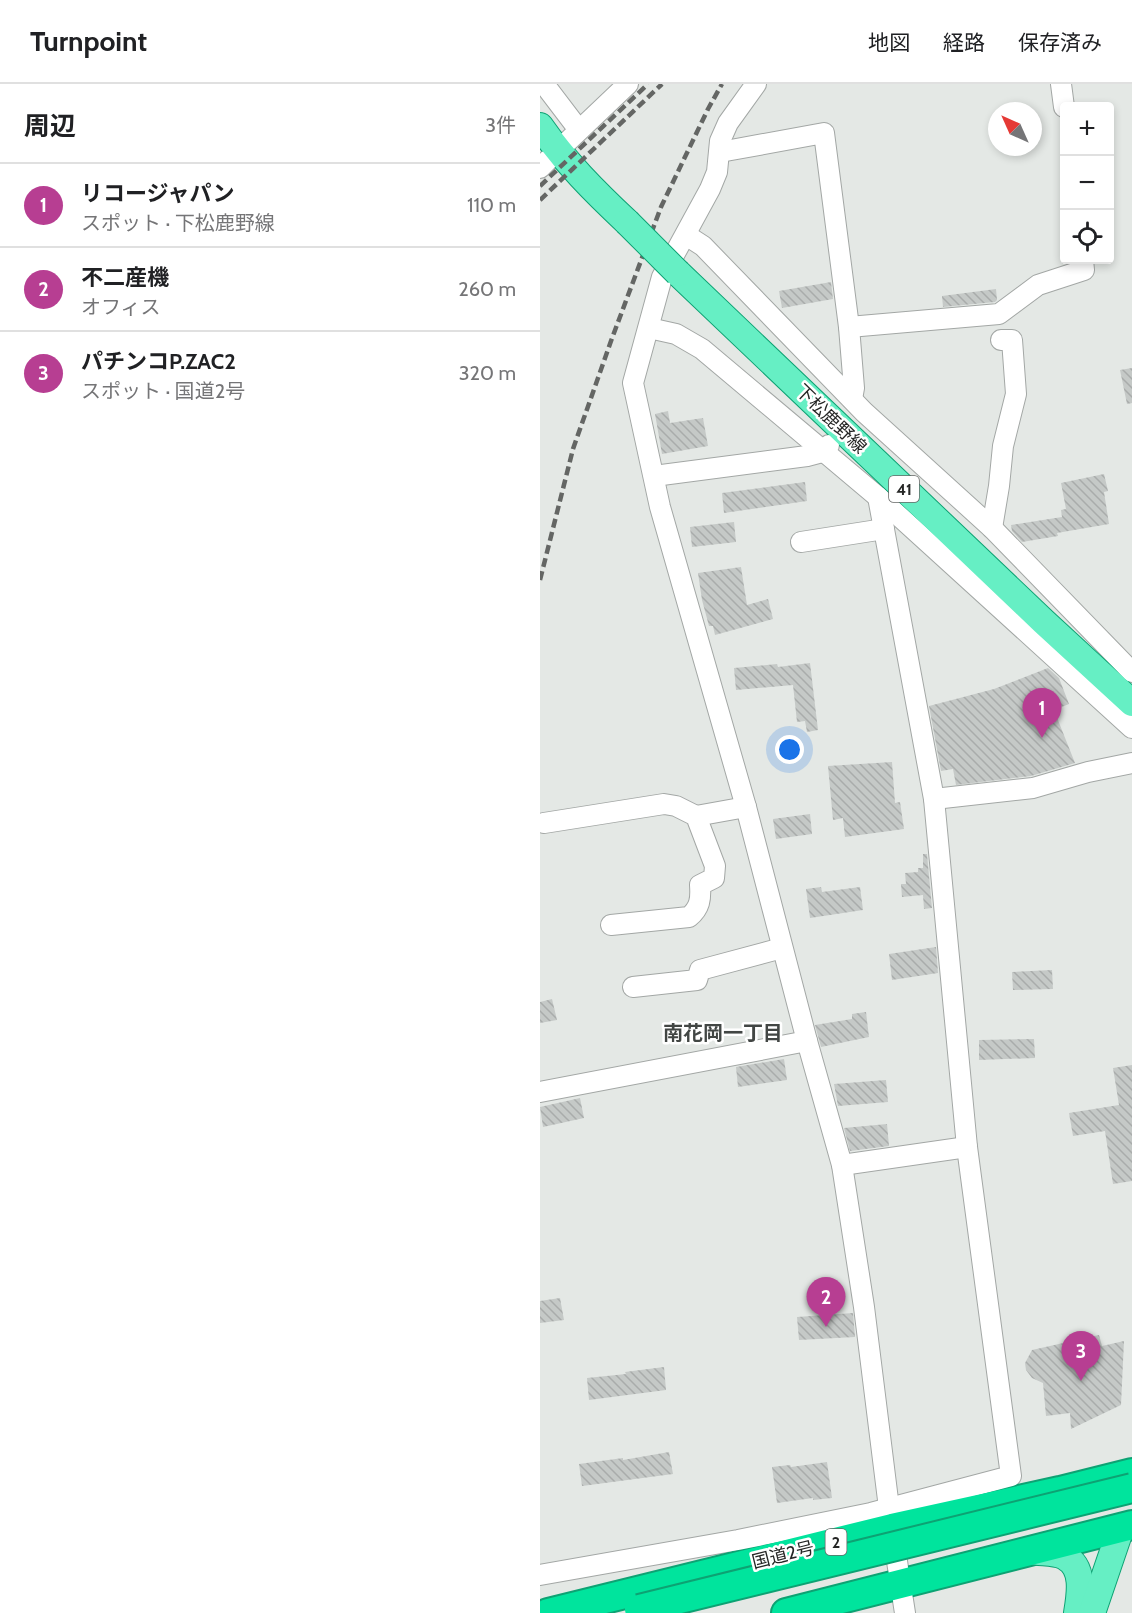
<!DOCTYPE html>
<html lang="ja">
<head>
<meta charset="utf-8">
<style>
	:root { --surface:#fff; --page:#f2f2f2; --text:#202124; --muted:#757577; --line:#e0e0e0; --accent:#b73e92 }
	body { margin:0; font-family:Cabin,"Noto Sans JP",sans-serif; background:var(--page); color:var(--text) }
	.controls { position:absolute; right:18px; top:18px; display:grid; overflow:hidden; border-radius:6px; box-shadow:0 3px 9px #0003 }
	.controls button { width:54px; height:54px; display:grid; place-items:center; padding:0; border:0; border-bottom:2px solid var(--line); background:var(--surface); color:var(--text); font:30px sans-serif }
	.compass { position:absolute; left:448px; top:18px; width:54px; height:54px; border-radius:50%; background:var(--surface); box-shadow:0 3px 9px #0003; rotate:315deg }
	.you { position:absolute; left:250px; top:666px; width:21px; height:21px; margin:-15px; border:4px solid #fff; border-radius:50%; background:#1a73e8; box-shadow:0 0 0 9px #1a73e833 }
	.badge { display:grid; place-items:center; width:39px; height:39px; border-radius:50%; background:var(--accent); color:#fff; font-size:20px; font-weight:700 }
	.pin { position:absolute; translate:-50% -50px; filter:drop-shadow(0 2px 3px #0008) }
	.pin::after { content:''; position:absolute; top:32px; width:21px; height:18px; background:inherit; clip-path:polygon(0 0,100% 0,50% 100%) }
	.list { margin:0; padding:0; list-style:none }
	h2 { display:flex; justify-content:space-between; align-items:center; height:78px; margin:0; padding:0 24px; font-size:26px }
	h2 small { font-size:20px; font-weight:400; color:var(--muted) }
	.list li { display:grid; grid-template-columns:39px 1fr auto; gap:18px; align-items:center; box-sizing:border-box; height:84px; padding:0 24px; border-top:2px solid var(--line) }
	.list b { display:block; font-size:22px; white-space:nowrap }
	.list p { margin:0; font-size:20px; white-space:nowrap; color:var(--muted) }
	.list em { font-size:20px; font-style:normal; color:var(--muted) }
	.icon { flex:none; width:33px; height:33px; fill:none; stroke:currentColor; stroke-width:2; stroke-linecap:round; stroke-linejoin:round }
	.map { position:relative; flex:none; width:592px; height:1529px; overflow:hidden }
	header { display:flex; align-items:center; gap:36px; box-sizing:border-box; height:84px; padding:0 30px; background:var(--surface); border-bottom:2px solid var(--line) }
	header strong { font-size:28px }
	nav { display:flex; gap:33px; margin-inline-start:auto; font-size:21px }
	main { display:flex }
	aside { flex:1; background:var(--surface) }
	.map>svg:first-child { display:block }
</style>
</head>
<body>
<header>
<strong>Turnpoint</strong>
<nav><a>地図</a><a>経路</a><a>保存済み</a></nav>
</header>
<main>
<aside>
<h2>周辺<small>3件</small></h2>
<ul class="list">
<li><span class="badge">1</span><div><b>リコージャパン</b><p>スポット · 下松鹿野線</p></div><em>110 m</em></li>
<li><span class="badge">2</span><div><b>不二産機</b><p>オフィス</p></div><em>260 m</em></li>
<li><span class="badge">3</span><div><b>パチンコP.ZAC2</b><p>スポット · 国道2号</p></div><em>320 m</em></li>
</ul>
</aside>
<div class="map">
<svg width="592" height="1529" viewBox="0 0 592 1529">
	<defs>
		<pattern id="building-back-hatch" width="6" height="6" patternUnits="userSpaceOnUse" patternTransform="scale(1.5)"><rect width="6" height="6" fill="#c5c9c7"/><path d="M-1 5l2 2M0 0l6 6M5-1l2 2" fill="none" stroke="#a9acab"/></pattern>
	</defs>
	<rect width="100%" height="100%" fill="#e4e8e5"/>
	<g fill="url(#building-back-hatch)">
		<path d="M291,198l2,17 -51,9 -3,-17z"/>
		<path d="M456,205l1,11 -2,2 -52,5 -1,-11z"/>
		<path d="M592,284v35l-5,1 -7,-34z"/>
		<path d="M128,327l2,12 33,-5 5,28 -46,8 -7,-40z"/>
		<path d="M564,390l4,17 -4,1 5,32 -52,9 1,3 -36,6 -10,-11 -1,-6 51,-8 -1,-7 5,-1 -5,-26z"/>
		<path d="M265,398l2,19 -83,12 -2,-20z"/>
		<path d="M194,438l2,20 -44,5 -2,-20z"/>
		<path d="M201,483l6,38 21,-6 5,20 -58,16 -2,-9h-4l-7,-26 -4,-27z"/>
		<path d="M270,579l8,67 -11,2 -2,-11 -8,1 -4,-37 -57,5 -2,-22 43,-4 1,3z"/>
		<path d="M508,584l11,10 10,26 -15,6 21,53 -44,13 -75,9 -3,-16 -12,2 -12,-65 65,-17z"/>
		<path d="M352,678l3,41 5,-1 4,27 -59,8 -2,-19 -10,2 -5,-54z"/>
		<path d="M270,730l2,20 -36,5 -3,-20z"/>
		<path d="M383,770h4l5,54 -8,1 -1,-14 -21,2 -1,-13h5l-1,-11 13,-1v-4h5z"/>
		<path d="M281,803l1,5 38,-5 3,23 -53,8 -4,-29z"/>
		<path d="M396,863l2,26 -46,7 -3,-26z"/>
		<path d="M512,886l1,19 -40,1 -1,-18z"/>
		<path d="M12,915l5,21 -17,3v-21z"/>
		<path d="M326,928l3,25 -48,10 -6,-22 37,-6v-5z"/>
		<path d="M494,955l1,19 -56,2v-20z"/>
		<path d="M244,975l3,21 -49,7 -2,-20z"/>
		<path d="M592,981v116l-19,3 -8,-53 -32,5 -4,-23 50,-8 -6,-37z"/>
		<path d="M346,996l2,22 -50,4 -4,-22z"/>
		<path d="M40,1014l4,20 -41,9 -3,-20z"/>
		<path d="M347,1040l2,22 -39,5 -6,-23z"/>
		<path d="M20,1214l4,22 -24,3v-22z"/>
		<path d="M313,1229l2,24 -56,3 -2,-23z"/>
		<path d="M559,1251l3,11 22,-5 -3,64 -50,24 -1,-16 -24,3 -3,-33 -11,-5 -6,-8 -1,-7 7,-13z"/>
		<path d="M124,1283l2,23 -77,10 -2,-22 39,-4 -1,-2z"/>
		<path d="M129,1368l4,22 -91,12 -3,-22 44,-6v2z"/>
		<path d="M287,1378l5,36 -19,2v-2l-36,5 -5,-36 18,-2 1,2z"/>
	</g>
	<g fill="none" stroke-linecap="round" stroke-linejoin="round">
		<g stroke="#a3a7a5" stroke-width="22">
			<g id="minor">
				<path d="M4,0l35,46"/>
				<path d="M216,0l-28,39 -8,18 -3,31 -7,17 -48,88 -29,106 27,124 86,300 61,234 35,124 22,142 26,209 15,97"/>
				<path d="M521,0l3,23"/>
				<path d="M27,58l61,-58"/>
				<path d="M180,68l104,-19 25,194 5,61 -2,11"/>
				<path d="M0,84l9,-9"/>
				<path d="M146,151l17,11 161,166 128,116 140,144"/>
				<path d="M309,243l150,-13 39,-29 46,-15 -1,-10"/>
				<path d="M109,244l27,6 26,15 176,148 254,231"/>
				<path d="M114,392l153,-20 15,-4 7,-7"/>
				<path d="M452,444l7,-42 4,-40 13,-52 -4,-54h-11"/>
				<path d="M261,458l83,-13"/>
				<path d="M394,715l99,-11 55,-16 44,-9"/>
				<path d="M156,732l50,-9"/>
				<path d="M4,739l120,-19 12,2 20,10 19,50 -1,12 -14,7c1,14 0,23 -11,32l-78,8"/>
				<path d="M93,903l64,-7 3,-10 82,-22"/>
				<path d="M0,1008l267,-51"/>
				<path d="M302,1081l125,-18"/>
				<path d="M0,1491l198,-35 133,-27 140,-37 -44,-329 -33,-348 -56,-302"/>
			</g>
		</g>
		<g stroke="#0da273" stroke-width="28">
			<g id="major">
				<path d="M0,42c25,36 55,66 87,96"/>
				<path d="M138,189l366,349 88,81"/>
				<path d="M492,1467c9,2 25,1 33,6 20,10 15,38 12,56"/>
				<path d="M552,1529l29,-85"/>
			</g>
		</g>
		<g stroke="#0da273" stroke-width="32">
			<g id="highway">
				<path d="M8,1529l344,-85 168,-37 72,-18"/>
				<path d="M246,1529l346,-88"/>
			</g>
		</g>
		<use href="#minor" stroke="#fff" stroke-width="20"/>
		<use href="#major" stroke="#66efc4" stroke-width="26"/>
		<use href="#highway" stroke="#00e49d" stroke-width="28"/>
		<g stroke="#646664" stroke-width="4.5" stroke-dasharray="9 4.5" stroke-linecap="butt">
			<path d="M0,102l108,-102"/>
			<path d="M0,116l122,-116"/>
			<path d="M0,496l33,-131 38,-108 50,-134 47,-98 14,-25"/>
		</g>
		<g stroke="#0da273" stroke-width="28" stroke-linecap="butt">
			<path id="major-bridge" d="M87,138l51,51"/>
		</g>
		<g stroke="#0da273" stroke-width="32" stroke-linecap="butt">
			<path id="highway-bridge" d="M99,1525l493,-121"/>
		</g>
		<use href="#major-bridge" stroke="#66efc4" stroke-width="26"/>
		<use href="#highway-bridge" stroke="#00e49d" stroke-width="28"/>
	</g>
	<g text-anchor="middle" stroke-width="5" stroke-linejoin="round" paint-order="stroke">
		<g fill="#fff" stroke="#666766" stroke-width="1.5">
			<rect x="349" y="392" width="30" height="26" rx="4.5"/>
			<rect x="285.5" y="1445" width="21" height="26" rx="4.5"/>
		</g>
		<g font-size="16" font-weight="bold" fill="#252625">
			<text x="364" y="411">41</text>
			<text x="296" y="1464">2</text>
		</g>
		<g font-size="18" fill="#252625" stroke="#fff">
			<text transform="translate(291 335) rotate(44)" y="6">下松鹿野線</text>
			<text transform="translate(243 1471) rotate(-14)" y="6">国道2号</text>
		</g>
		<g font-size="20" font-weight="bold" fill="#424644" stroke="#fff">
			<text x="183" y="956">南花岡一丁目</text>
		</g>
	</g>
</svg>
<div class="controls">
<button>+</button>
<button>−</button>
<button><svg class="icon" aria-label="locate" viewBox="0 0 24 24"><circle cx="12" cy="12" r="6"/><path d="M12 2v4M12 18v4M2 12h4M18 12h4"/></svg></button>
</div>
<svg class="compass" viewBox="-18 -18 36 36"><path d="M0-13l5 13h-10z" fill="#e53935"/><path d="M0 13l5-13h-10z" fill="#757577"/></svg>
<div class="you"></div>
<div class="pin badge" style="left:502px;top:654px">1</div>
<div class="pin badge" style="left:286px;top:1243px">2</div>
<div class="pin badge" style="left:541px;top:1297px">3</div>
</div>
</main>
</body>
</html>
